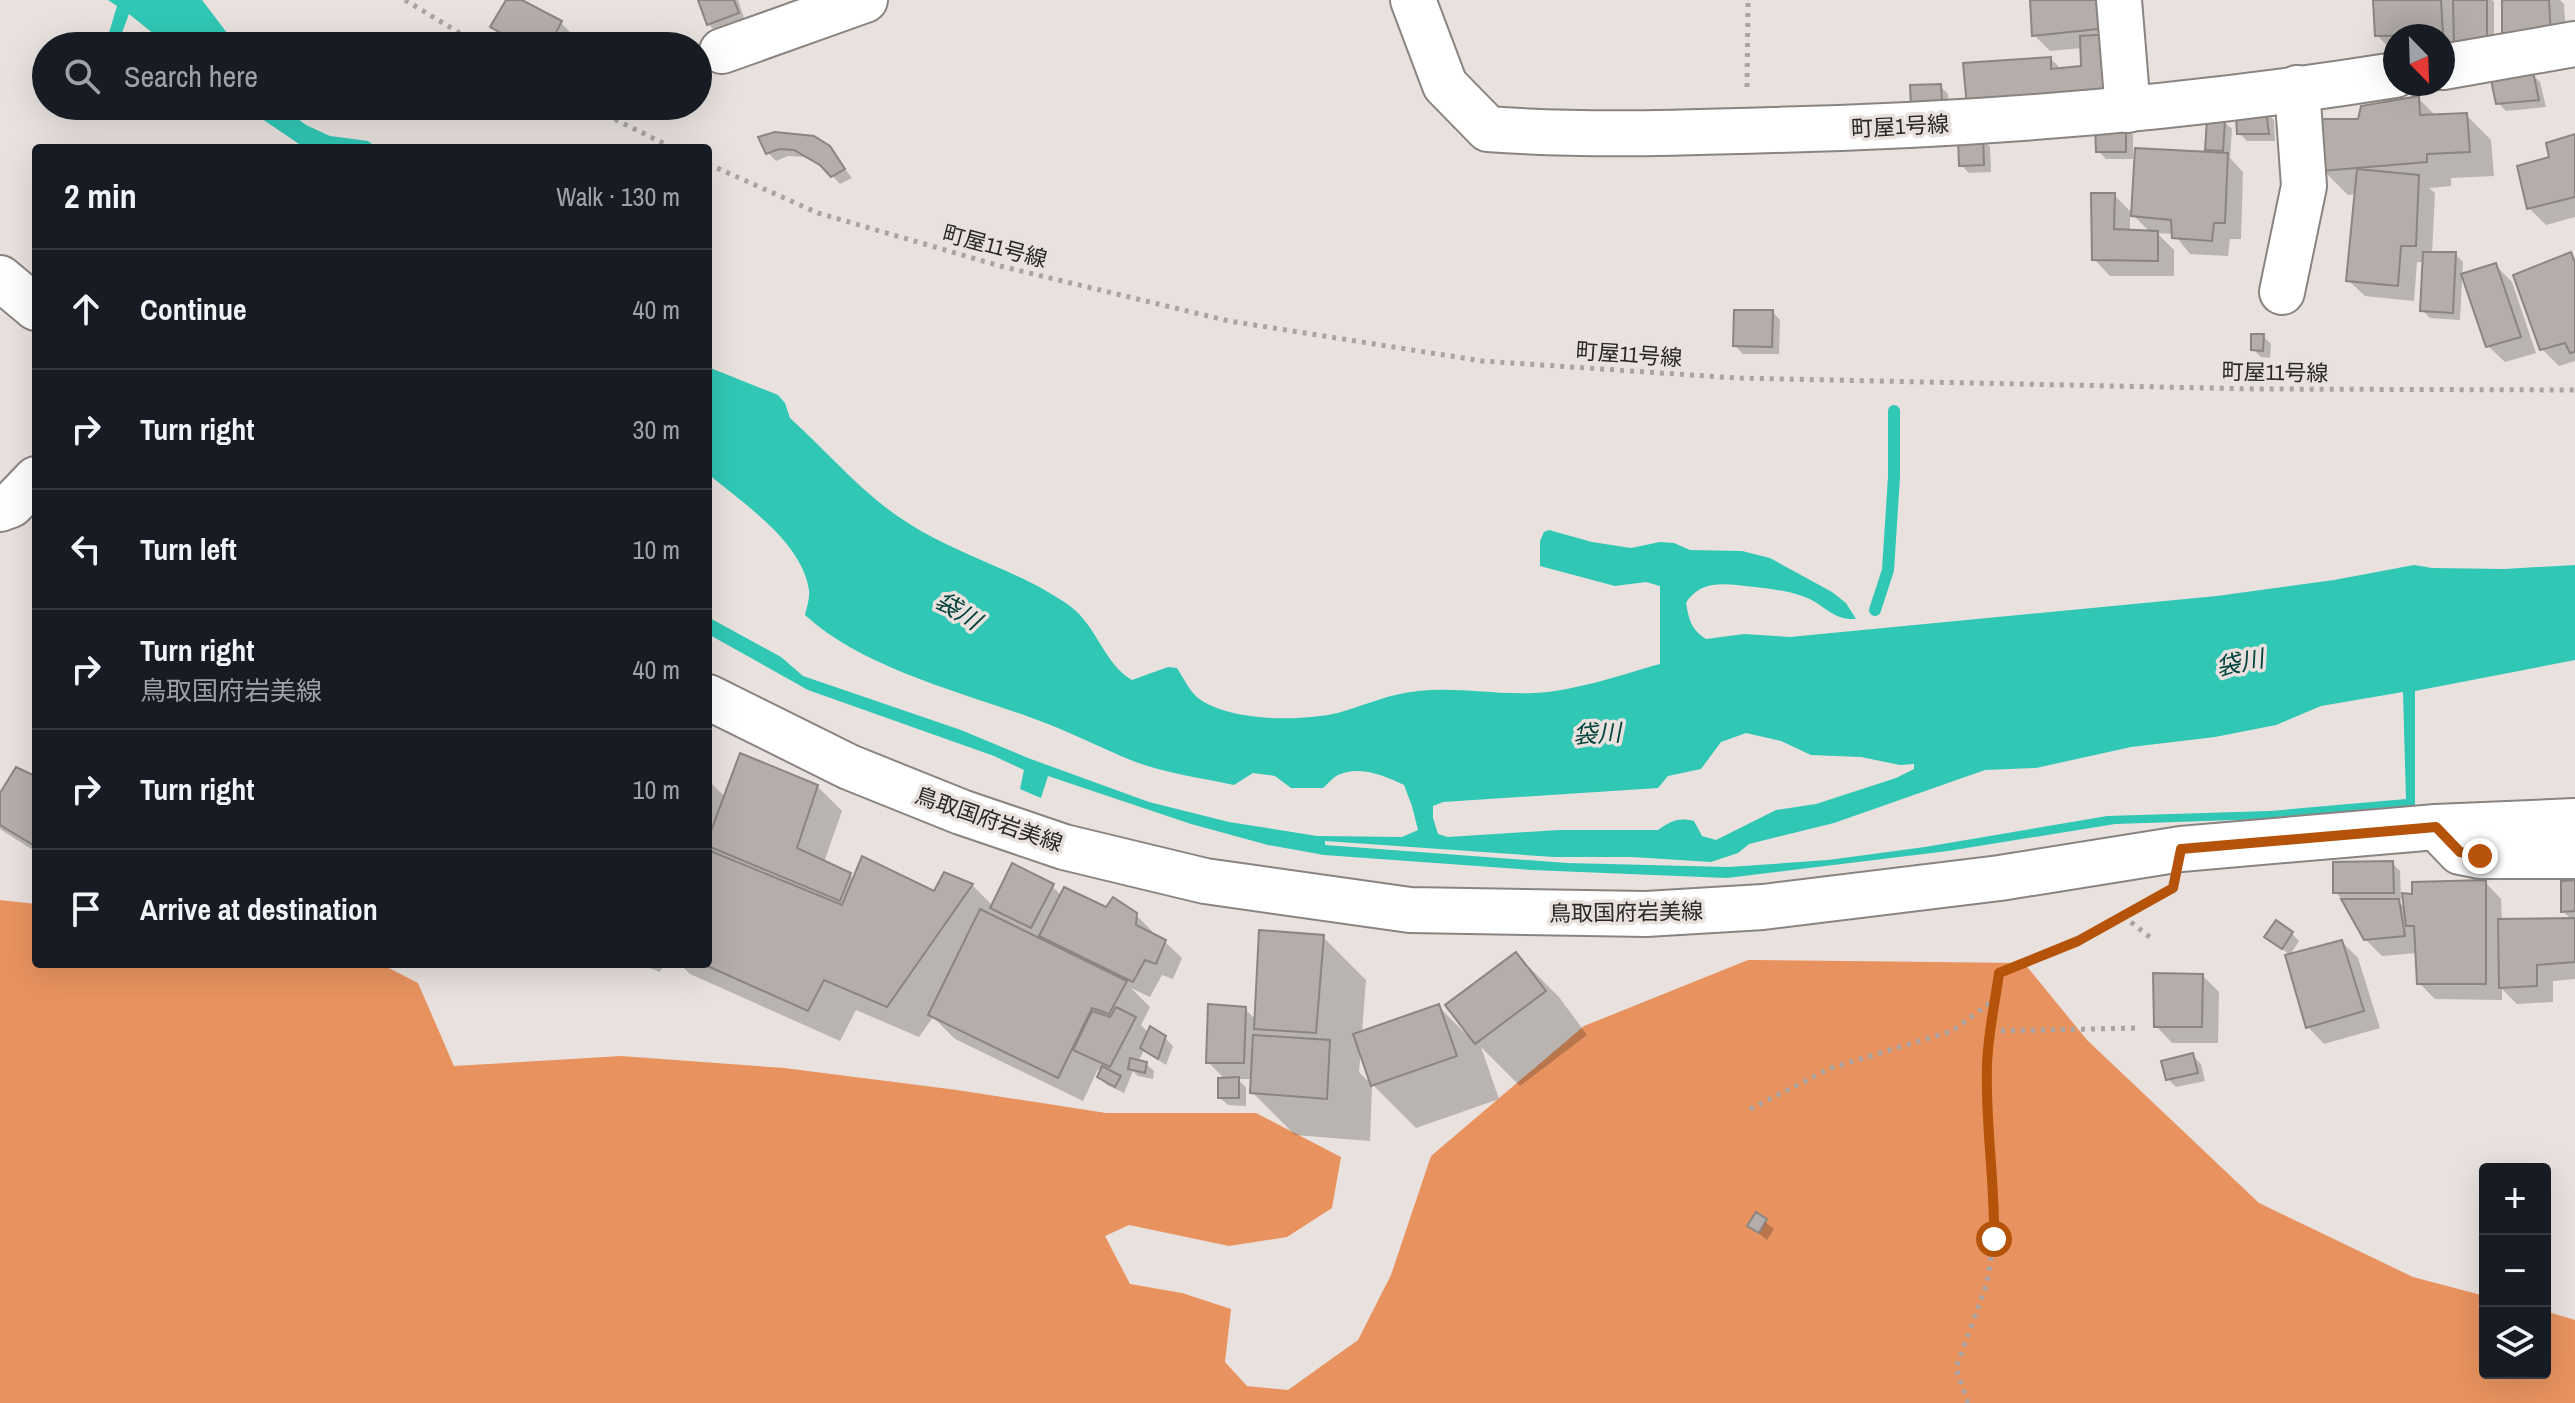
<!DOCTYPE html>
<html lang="en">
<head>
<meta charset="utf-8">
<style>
	:root { --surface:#171b24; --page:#242831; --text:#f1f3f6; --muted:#9ea1a6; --line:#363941 }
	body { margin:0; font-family:"Archivo Narrow","Noto Sans JP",sans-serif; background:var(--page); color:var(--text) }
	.controls { position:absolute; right:24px; bottom:24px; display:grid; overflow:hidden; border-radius:8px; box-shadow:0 8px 32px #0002 }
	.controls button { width:72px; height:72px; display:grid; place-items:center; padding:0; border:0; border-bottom:2px solid var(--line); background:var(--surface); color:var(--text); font:40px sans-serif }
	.compass { position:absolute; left:2383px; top:24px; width:72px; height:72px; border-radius:50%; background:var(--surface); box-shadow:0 8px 32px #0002; rotate:157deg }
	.stop { position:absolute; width:24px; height:24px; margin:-18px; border:6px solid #b45309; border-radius:50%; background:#fff }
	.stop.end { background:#b45309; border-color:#fff; box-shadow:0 2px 8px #0008 }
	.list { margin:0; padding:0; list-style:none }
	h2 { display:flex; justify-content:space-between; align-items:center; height:104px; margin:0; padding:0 32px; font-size:34px }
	h2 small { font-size:26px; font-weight:400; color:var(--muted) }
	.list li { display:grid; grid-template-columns:52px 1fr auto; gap:24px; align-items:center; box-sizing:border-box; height:120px; padding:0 32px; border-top:2px solid var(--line) }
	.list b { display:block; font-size:30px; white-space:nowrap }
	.list p { margin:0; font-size:26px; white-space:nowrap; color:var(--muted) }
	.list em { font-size:26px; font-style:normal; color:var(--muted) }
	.icon { flex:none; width:44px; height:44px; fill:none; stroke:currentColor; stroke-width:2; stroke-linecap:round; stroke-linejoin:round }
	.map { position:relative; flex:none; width:2575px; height:1403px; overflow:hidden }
	.search { position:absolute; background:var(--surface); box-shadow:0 8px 32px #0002; left:32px; top:32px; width:680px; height:88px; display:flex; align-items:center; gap:20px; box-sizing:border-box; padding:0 28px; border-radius:44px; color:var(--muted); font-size:30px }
	.panel { position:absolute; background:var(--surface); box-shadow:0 8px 32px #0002; left:32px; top:144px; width:680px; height:824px; border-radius:8px }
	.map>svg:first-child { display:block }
</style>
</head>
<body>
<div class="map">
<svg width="2575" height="1403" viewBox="0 0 2575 1403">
	<rect width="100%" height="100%" fill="#e8e1dd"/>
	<path fill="#e8935f" d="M0,900l36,4v60h345l37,19 36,83 167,-10 163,12 173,22 149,23h150l85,44 -9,51 -45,29 -58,9 -100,-21 -24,11 25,48 52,9 49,16 -6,53 22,24 41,4 70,-50 33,-65 40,-119 153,-130 164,-66 276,3 63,77 172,163 154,74 72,19v77h60v-62l30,9v83h-2575z"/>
	<g fill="#30c7b5" fill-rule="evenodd">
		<path d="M108,0h94l35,46h-68l-40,-32 -12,32h-12l12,-40z"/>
		<path d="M243,106h37l26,19 24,11 38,5 9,7h-72z"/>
		<path d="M708,367l70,28 7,8 5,15c39,35 73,77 118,105 51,33 113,48 162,83 27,20 34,58 62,74l36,-13 9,1c6,9 13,24 21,30 32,24 106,24 143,14 27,-8 48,-18 77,-21 39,-4 77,4 116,2 42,-2 86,-18 126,-29v-78l-14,-4 -31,4 -75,-20v-25l4,-9 5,-2 43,12 39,6 29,-6 14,1 16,7 52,1 28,7 62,34 14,11 10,16c-25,1 -30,-14 -51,-22 -16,-6 -33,-8 -50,-10 -25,-2 -53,-10 -69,16 3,17 5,26 20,36l38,-5 46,3 427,-41 117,-16 80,-15 18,3 72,1 71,-4v95l-160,31v115l-149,13 -151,5 -167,27 -221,27 -195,-8 -208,-15 -56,-10 -77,-21 -143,-48 -7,22 -21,-9 4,-19 -30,-14 -186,-66 -100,-56v-17l73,40 22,19 158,54 67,28 121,44 80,20 88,14 85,1 16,-7 -6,-24 -8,-21c-19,-9 -44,-20 -66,-10 -5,2 -11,10 -15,13h-32l-16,-12 -22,-3 -19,12c-33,-7 -69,-12 -101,-24 -34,-14 -67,-31 -101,-43 -72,-26 -171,-51 -227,-103 2,-8 5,-18 4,-25 -7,-48 -66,-87 -101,-116zM2403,692l3,107 -136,12 -163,5 -182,31 -97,13 -99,7 -162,-4 -242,-18v-4l229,16h78l79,5 27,-9 11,-9 85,-21 151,-53 51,-2 95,-21 84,-10 61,-12 45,-19zM1746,733l35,8 30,14 50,2 39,8 14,-1v5l-18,9 -80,26 -40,6 -60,30 -14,-4 -8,-15c-16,-4 -23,0 -36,9h-99l-111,7 -10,-3 -5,-16v-12l10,-4 215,-14 10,-12 33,-7 20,-27z"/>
	</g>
	<g fill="#0003" fill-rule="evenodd">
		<path d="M508,0h10l43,23 16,16 -3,7h-60l-4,-2 -17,-17z"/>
		<path d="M700,0h38l7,21 -29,11 -8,-8z"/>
		<path d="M2032,0h86l4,46 7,6 3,62 -147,9 -16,-17 -3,-42 85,-5 11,11 21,-2 -1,-20 -32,3 -16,-16z"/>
		<path d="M2375,0h117l2,2v53l-51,-4v-15h-48l-2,16 -16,-17z"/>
		<path d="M2504,0h56l4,4 3,48z"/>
		<path d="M2532,74l8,8 6,25 -40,4 -8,-8z"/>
		<path d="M1940,86l8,8 1,19 -28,1z"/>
		<path d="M2418,98l18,18 30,-1 25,25 3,36 -43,2v8l-22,2 6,5 -3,61h23l8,8 -3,58 -30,-2 -8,-8 3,-48h-8l-3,39 -49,-5 -17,-16 8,-86 -8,1 -25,-25 37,-49z"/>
		<path d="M2266,112l8,8 1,21h-28l-8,-8z"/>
		<path d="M2224,122l8,7 -2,29 13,14 -2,67h-11l-2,17 -38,-2 -16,-20 -17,-1 17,17v26h-64l-16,-17 20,-64 19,19 80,-60 -6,-5zM2130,212l21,21 -21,-1z"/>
		<path d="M2125,127l8,8v24h-27l-8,-8z"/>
		<path d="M2575,136v81l-29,8 -17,-17 23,-49z"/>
		<path d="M761,138l67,9 24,31 -12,6 -12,-13 -24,-14 -16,-1 -12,5 -8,-8z"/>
		<path d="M1982,140l8,7 1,25 -22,1 -8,-8z"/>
		<path d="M2571,255l4,4v102l-16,5 -17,-17z"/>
		<path d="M2495,265l17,17 24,71 -31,9 -17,-16z"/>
		<path d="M1773,312l7,8 -1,34h-36l-8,-8z"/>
		<path d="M2263,336l8,8 -1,14 -9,-1 -8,-8z"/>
		<path d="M36,774v78l-36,-23v-32z"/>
		<path d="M708,780l18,18 91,-12 25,25 -18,51 31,17 80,15 10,-20 27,11 21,21 59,-20 10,10 45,13 28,5 17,17v4l13,7 17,16 -9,21 -11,-4 -12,22 -19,-9 19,19 -9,18 8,8 16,5 8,8 -7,19 -22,-15 -6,12 8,2 8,7 -1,8 -15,-3 -5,-5 -9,22 -17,-8 -8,-8 3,-6 -4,-2 -15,32 -128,-62 -22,-22 -14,20 -63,-27 -16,31 -150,-67 -10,-10h28z"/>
		<path d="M2392,863l8,8 1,29h-4l9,9 79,-27 16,17 1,22 70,-1 -9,-9 12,-29v97l-22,2v21l-36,2 -15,-15v11l-67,-1 -16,-16 -2,-30 -35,3 -17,-17 -22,-39 -8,-8z"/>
		<path d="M2291,933l8,8 -9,14 -23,-18z"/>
		<path d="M1323,937l43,43 -4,53 77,-26 29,29 48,-82 43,43 28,38 -67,51 -39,-39 18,52 -83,29 -43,-43 -12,-35 -2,22 13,13 -2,56 -75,-6 -43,-43v-13h-15l9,8v19l-18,-1 -8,-7 6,-18 -18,-18 37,-53 11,11z"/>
		<path d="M2342,942l16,16 22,70 -56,16 -16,-17z"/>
		<path d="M639,964h25l-4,8z"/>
		<path d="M2203,976l16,16 -1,51h-46l-16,-17z"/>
		<path d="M2193,1056l8,8 4,17 -29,6 -8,-8z"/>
		<path d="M1756,1215l18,14 -7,11 -18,-15z"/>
	</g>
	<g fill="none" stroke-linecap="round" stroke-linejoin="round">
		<path stroke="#30c7b5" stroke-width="12" d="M1875,610l13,-40 6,-93v-66"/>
	</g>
	<g fill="#b4adaa" stroke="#8b8581" stroke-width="2">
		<path d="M506,0h16l40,21 -13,25h-25l-34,-19z"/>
		<path d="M698,0h36l5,13 -32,12z"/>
		<path d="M2030,0h74l3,28 -75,8z"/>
		<path d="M2373,0h68l2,35 -68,1z"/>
		<path d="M2453,0h34v48l-33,1z"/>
		<path d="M2502,0h47l2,36 -49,3z"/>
		<path d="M2113,34l3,64 -149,9 -4,-44 88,-6v12l30,-3 -1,-30z"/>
		<path d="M2533,72l6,28 -43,4 -5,-24z"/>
		<path d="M1941,84l1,22 -31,1 -1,-22z"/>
		<path d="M2419,96l1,19 47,-2 3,39 -43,2v8l-106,9 -5,-52h42l3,-13z"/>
		<path d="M2266,110l3,24h-32l-1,-20z"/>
		<path d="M2207,119l18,1 -2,31 -18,-1z"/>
		<path d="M2126,125v27h-30l-1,-26z"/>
		<path d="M775,132l39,4 16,10 15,23 -14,8 -11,-12 -26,-15 -15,-1 -13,5 -8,-17z"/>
		<path d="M2575,134v63l-48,12 -10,-43 32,-9 -3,-14z"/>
		<path d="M1983,137l1,28 -25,1 -1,-27z"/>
		<path d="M2135,148l93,5 -3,70h-11l-2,18 -40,-3 -1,-18 -40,-4z"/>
		<path d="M2357,169l62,6 -3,71h-15l-3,40 -52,-5z"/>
		<path d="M2091,193h24l-1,36 44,2v30l-66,-1z"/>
		<path d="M2423,252h33l-3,61 -33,-2z"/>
		<path d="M2571,252l4,11v89l-5,1 -5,-10 -25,7 -27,-75z"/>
		<path d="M2496,263l25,74 -35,10 -25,-73z"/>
		<path d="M1734,310h39l-1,37 -39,-1z"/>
		<path d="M2251,334h13l-1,17 -12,-1z"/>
		<path d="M740,753l78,32 -21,63 54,25 -11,28 -132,-55v-7z"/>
		<path d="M16,767l17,8 3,-4 -1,75 -35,-21v-32z"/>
		<path d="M708,850l134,55 20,-49 72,35 10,-19 29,12 -86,123 -63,-27 -16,31 -105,-47h5z"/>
		<path d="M2393,861l1,32h-61v-31z"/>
		<path d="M1012,863l42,21 -23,44 -41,-20z"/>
		<path d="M2486,880v104h-69l-3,-58h-8l-4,-33 10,1v-12z"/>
		<path d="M2575,880v31l-14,1v-31z"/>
		<path d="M1064,887l42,20 7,-10 24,16 -1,12 30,15 -10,24 -11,-4 -12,22 -94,-46z"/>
		<path d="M2341,899h58l6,37 -41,4z"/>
		<path d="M980,909l147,72 -18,33 -17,-6 -34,70 -130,-63z"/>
		<path d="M2575,918v44l-38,3v21l-38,2 -1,-69z"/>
		<path d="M2276,920l17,12 -11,17 -18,-12z"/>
		<path d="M1259,930l65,5 -8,98 -62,-4z"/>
		<path d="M2342,940l22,71 -58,17 -21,-73z"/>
		<path d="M1516,952l30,39 -71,53 -30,-39z"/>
		<path d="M2153,973l50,1 -1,53h-48z"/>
		<path d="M1208,1004l38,3 -2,56h-38z"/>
		<path d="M1439,1004l18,52 -86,30 -18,-52z"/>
		<path d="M1116,1007l20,10 -26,50 -37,-17 19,-39 18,6z"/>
		<path d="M1150,1026l16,10 -8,23 -18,-11z"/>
		<path d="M1253,1035l77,5 -3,59 -77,-6z"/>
		<path d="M2193,1053l5,20 -32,7 -5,-19z"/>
		<path d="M1130,1058l17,4 -2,11 -17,-4z"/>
		<path d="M1102,1066l19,10 -6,11 -18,-10z"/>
		<path d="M1239,1077v21h-21v-20z"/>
		<path d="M1756,1212l11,7 -8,14 -12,-7z"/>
	</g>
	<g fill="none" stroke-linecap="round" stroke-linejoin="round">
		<g stroke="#8a8481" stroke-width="48">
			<g id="minor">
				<path d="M1413,0l32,85 43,44c95,7 190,4 285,1 208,-5 416,-22 622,-55"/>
				<path d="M2119,0l9,110"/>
				<path d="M722,51l143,-51"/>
				<path d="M2443,67l132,-23"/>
				<path d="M2282,292l22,-106 -7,-98"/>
				<path d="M0,509l11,-4 25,-26"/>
				<path d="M2436,827l24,25 20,4h95"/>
			</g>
		</g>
		<g stroke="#8a8481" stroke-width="48">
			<g id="primary">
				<path d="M0,278l36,30"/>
				<path d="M708,697l141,70 112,45 103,35 141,34 205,29 236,4 117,-7 237,-29 181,-29 255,-22 139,-6"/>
			</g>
		</g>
		<g stroke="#a9a4a1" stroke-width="5" stroke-dasharray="4 6" stroke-linecap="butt">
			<path d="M405,0l76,46"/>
			<path d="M1747,87l1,-87"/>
			<path d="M588,106l85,42"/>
			<path d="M708,164l110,49 182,53 229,55 253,40 254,17 520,11 319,1"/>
			<path d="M2123,916l28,22"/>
			<path d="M1991,1031l149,-3"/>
			<path d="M1750,1109l81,-41 121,-37 42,-31"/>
			<path d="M1968,1403l-12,-35 31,-85 7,-44 1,-41 -7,-69 -1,-66 12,-90 79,-32 74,-41"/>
		</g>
		<use href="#minor" stroke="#fff" stroke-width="44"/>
		<use href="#primary" stroke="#fff" stroke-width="44"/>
	</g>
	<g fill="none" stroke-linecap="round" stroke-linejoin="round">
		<path stroke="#b45309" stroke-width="10" d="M1994,1239c1,-59 -9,-116 -7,-174 1,-31 8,-62 12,-92l79,-32 95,-53 8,-39 255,-22 24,25 20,4"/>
	</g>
	<g text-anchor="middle" stroke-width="7" stroke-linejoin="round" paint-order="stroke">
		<g font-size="22" fill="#292725" stroke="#e8e1dd">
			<text transform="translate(1900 126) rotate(-3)" y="8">町屋1号線</text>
			<text transform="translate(995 246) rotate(15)" y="8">町屋11号線</text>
			<text transform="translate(1629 354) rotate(4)" y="8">町屋11号線</text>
			<text transform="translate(2275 372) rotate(1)" y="8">町屋11号線</text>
			<text transform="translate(989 819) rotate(19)" y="8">鳥取国府岩美線</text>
			<text transform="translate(1626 912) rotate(-1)" y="8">鳥取国府岩美線</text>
		</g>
		<g font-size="24" font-style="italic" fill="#00423b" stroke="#e8e1dd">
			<text transform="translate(958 611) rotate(32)" y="8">袋川</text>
			<text transform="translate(2240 663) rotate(-11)" y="8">袋川</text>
			<text transform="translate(1597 734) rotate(-3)" y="8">袋川</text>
		</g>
	</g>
</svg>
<div class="controls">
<button>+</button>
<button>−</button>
<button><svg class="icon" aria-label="layers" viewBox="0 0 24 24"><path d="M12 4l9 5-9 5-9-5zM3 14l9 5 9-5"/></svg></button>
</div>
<svg class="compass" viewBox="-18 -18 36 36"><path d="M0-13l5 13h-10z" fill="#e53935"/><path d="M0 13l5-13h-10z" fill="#9ea1a6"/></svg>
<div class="stop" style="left:1994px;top:1239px"></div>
<div class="stop end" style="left:2480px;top:856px"></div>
<div class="search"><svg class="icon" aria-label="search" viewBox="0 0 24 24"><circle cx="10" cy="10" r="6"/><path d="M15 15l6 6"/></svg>Search here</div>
<section class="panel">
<h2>2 min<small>Walk · 130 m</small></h2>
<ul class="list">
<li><svg class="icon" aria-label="ahead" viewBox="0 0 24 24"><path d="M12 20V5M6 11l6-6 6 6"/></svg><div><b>Continue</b></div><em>40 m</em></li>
<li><svg class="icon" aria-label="right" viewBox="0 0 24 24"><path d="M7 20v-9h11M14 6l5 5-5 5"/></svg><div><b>Turn right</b></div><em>30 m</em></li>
<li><svg class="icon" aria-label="left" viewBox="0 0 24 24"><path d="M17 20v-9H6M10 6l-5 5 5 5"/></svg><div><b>Turn left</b></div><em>10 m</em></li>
<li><svg class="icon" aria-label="right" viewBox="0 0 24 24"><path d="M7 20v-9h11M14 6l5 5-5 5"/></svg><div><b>Turn right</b><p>鳥取国府岩美線</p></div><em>40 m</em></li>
<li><svg class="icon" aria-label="right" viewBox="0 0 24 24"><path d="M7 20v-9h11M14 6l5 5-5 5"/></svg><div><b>Turn right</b></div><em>10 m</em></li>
<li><svg class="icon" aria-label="arrive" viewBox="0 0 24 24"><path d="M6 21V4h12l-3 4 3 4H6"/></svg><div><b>Arrive at destination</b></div></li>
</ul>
</section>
</div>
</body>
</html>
